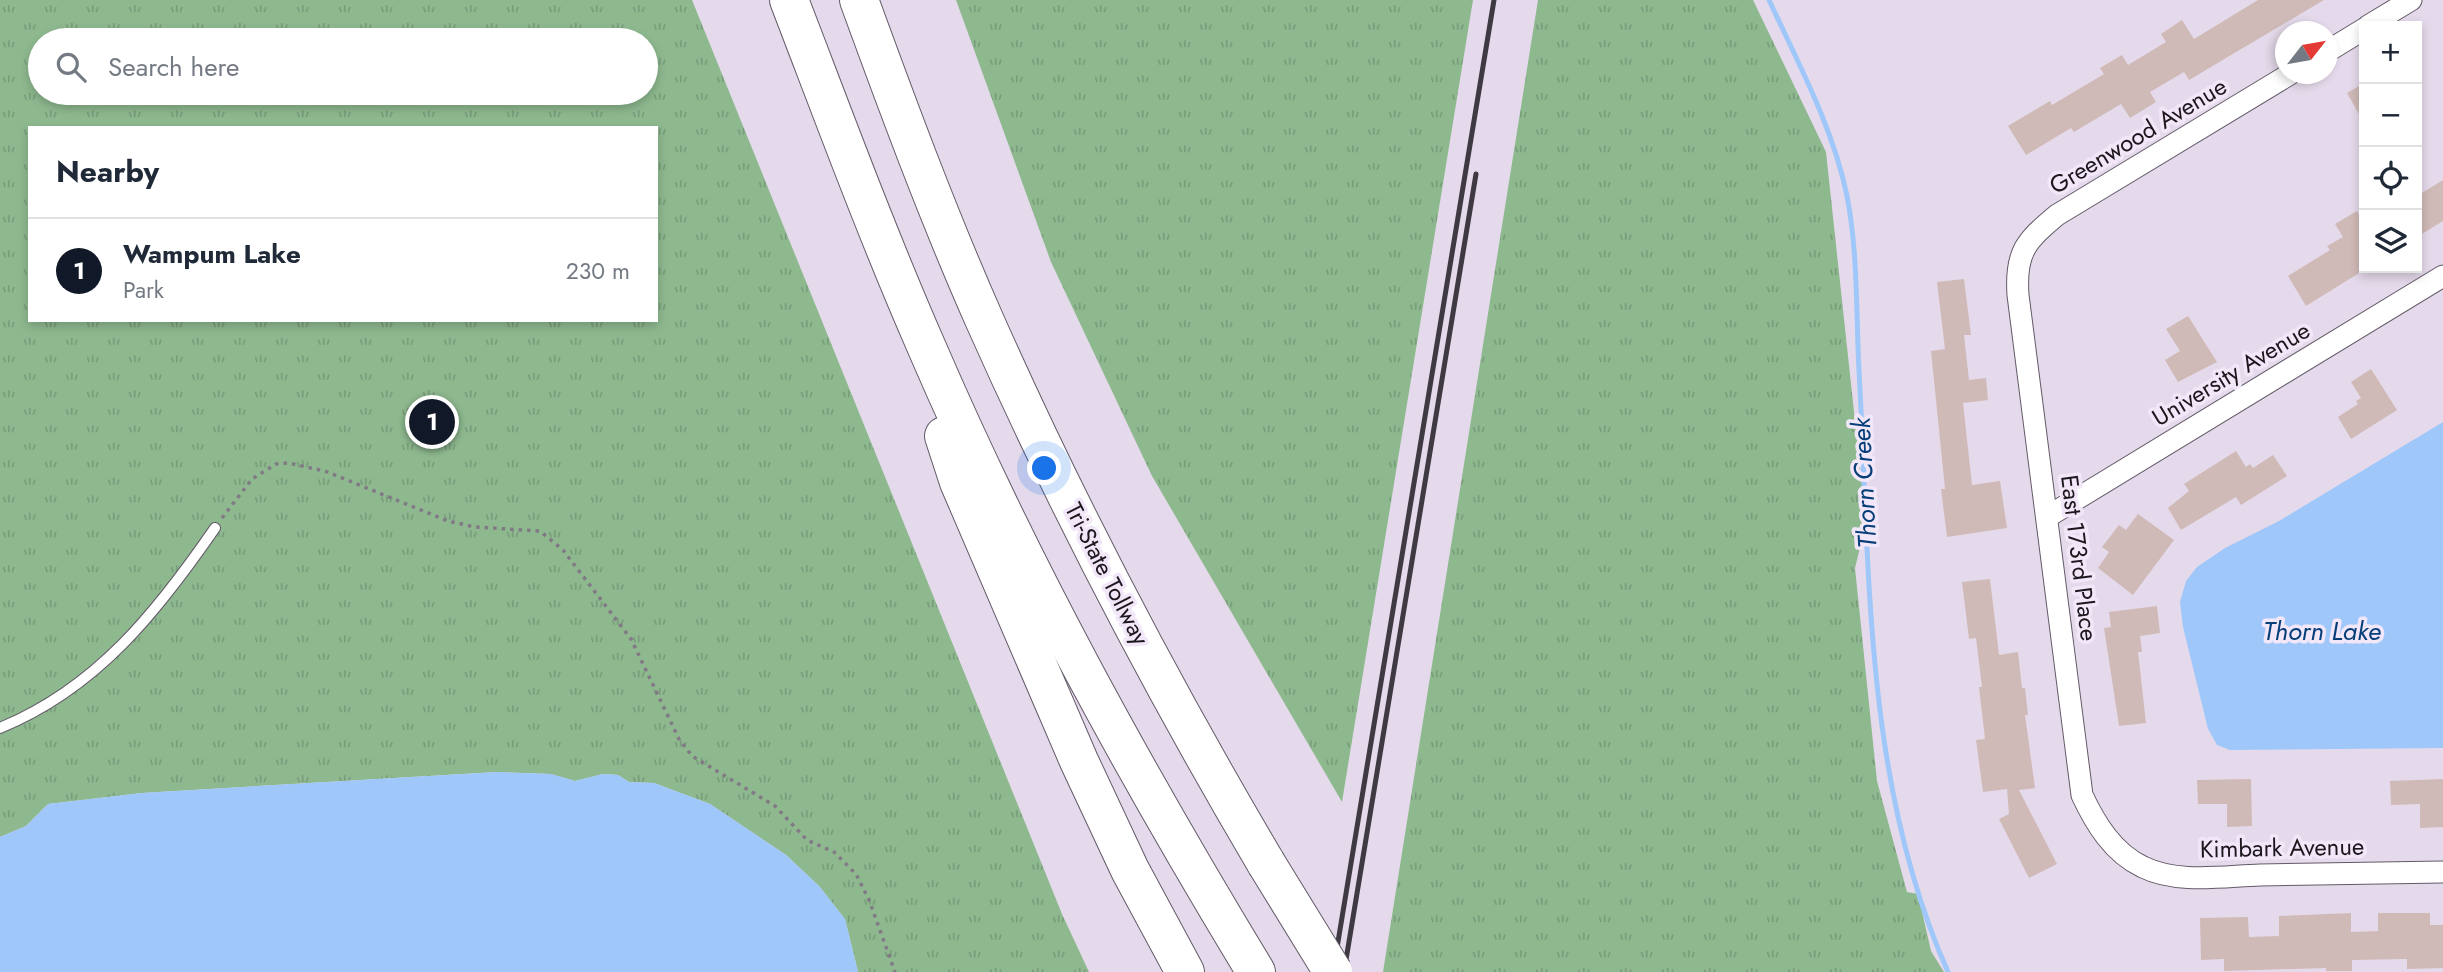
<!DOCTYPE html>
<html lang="en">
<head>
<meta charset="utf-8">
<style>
	:root { --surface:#fff; --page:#f6f6f7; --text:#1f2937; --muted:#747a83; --line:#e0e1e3; --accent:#111827 }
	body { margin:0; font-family:Jost,sans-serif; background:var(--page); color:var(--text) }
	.controls { position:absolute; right:21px; top:21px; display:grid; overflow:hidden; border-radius:0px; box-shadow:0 4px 10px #0003 }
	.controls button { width:63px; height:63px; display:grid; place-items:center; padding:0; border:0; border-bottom:2px solid var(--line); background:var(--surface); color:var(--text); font:35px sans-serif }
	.compass { position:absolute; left:2275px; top:21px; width:63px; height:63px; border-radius:50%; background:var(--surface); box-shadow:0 4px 10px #0003; rotate:59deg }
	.you { position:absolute; left:1045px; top:469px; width:24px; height:24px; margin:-18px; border:5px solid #fff; border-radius:50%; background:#1a73e8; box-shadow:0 0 0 10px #1a73e833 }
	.badge { display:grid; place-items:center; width:46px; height:46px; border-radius:50%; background:var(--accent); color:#fff; font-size:23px; font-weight:700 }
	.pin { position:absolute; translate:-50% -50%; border:4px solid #fff; box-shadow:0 2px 7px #0006 }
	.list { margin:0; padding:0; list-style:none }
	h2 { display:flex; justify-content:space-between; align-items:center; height:91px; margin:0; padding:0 28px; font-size:30px }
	h2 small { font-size:23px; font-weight:400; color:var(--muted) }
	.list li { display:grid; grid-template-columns:46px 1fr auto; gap:21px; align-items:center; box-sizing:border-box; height:105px; padding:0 28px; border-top:2px solid var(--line) }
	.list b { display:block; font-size:26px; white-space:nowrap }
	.list p { margin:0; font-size:23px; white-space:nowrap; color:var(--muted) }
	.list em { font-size:23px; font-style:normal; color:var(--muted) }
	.icon { flex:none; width:38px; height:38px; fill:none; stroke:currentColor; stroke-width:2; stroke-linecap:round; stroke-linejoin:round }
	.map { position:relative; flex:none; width:2443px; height:972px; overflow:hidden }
	.search { position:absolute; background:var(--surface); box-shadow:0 4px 10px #0003; left:28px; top:28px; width:630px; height:77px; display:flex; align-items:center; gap:18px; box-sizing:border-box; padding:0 24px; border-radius:38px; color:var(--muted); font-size:26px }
	.panel { position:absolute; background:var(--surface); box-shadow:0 4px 10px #0003; left:28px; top:126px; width:630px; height:196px; border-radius:0px }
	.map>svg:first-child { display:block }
</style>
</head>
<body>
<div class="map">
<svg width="2443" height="972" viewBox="0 0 2443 972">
	<defs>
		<pattern id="park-tufts" width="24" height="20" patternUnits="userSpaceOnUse" patternTransform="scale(1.75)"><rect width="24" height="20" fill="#8eb98f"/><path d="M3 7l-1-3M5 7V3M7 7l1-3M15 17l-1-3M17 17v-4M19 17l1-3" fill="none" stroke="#7a9e7b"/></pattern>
	</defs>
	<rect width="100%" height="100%" fill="#e5daeb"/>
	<g fill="url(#park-tufts)" fill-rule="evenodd">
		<path d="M0,0h692l370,914 27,58h-231l-13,-53 -26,-33 -33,-31 -76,-51 -56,-21 -25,-1 -11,-7 -15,-1 -28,7 -24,-7 -54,-2 -355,21 -94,11 -22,22 -26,11zM40,40h606v53h-606zM30,128h626v192h-626z"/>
		<path d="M956,0h517l-131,802 -190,-326 -101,-214z"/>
		<path d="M1538,0h215l73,152 40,371 -11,45 22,213 30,111 11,2 13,57 13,21h-561z"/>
	</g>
	<g fill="#9fc7fa">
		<path d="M2443,422v326l-213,2 -13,-5 -9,-16 -25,-102 -3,-25 6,-21 11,-14 28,-19 54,-27z"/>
		<path d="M497,772l54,2 24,7 28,-7 15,1 11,7 25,1 56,21 76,51 33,31 26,33 13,53h-858v-135l26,-11 22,-22 94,-11z"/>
	</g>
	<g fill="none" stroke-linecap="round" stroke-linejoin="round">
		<path stroke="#9fc7fa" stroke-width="5" d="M1769,0c29,63 64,127 78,196 11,56 9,117 12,174 11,201 5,414 89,602"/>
	</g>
	<g fill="#d0bab7">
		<path d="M2258,0h66l-135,80 -5,-8 -34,20 6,10 -26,16 -9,-14 -47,28 -3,-4 -45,27 -18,-29 42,-25 2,4 52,-31 -4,-6 22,-13 6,10 38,-23 -5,-8 21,-14 12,19z"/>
		<path d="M2364,83v40l-17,-30z"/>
		<path d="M2443,180v41l-26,16v-41z"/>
		<path d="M2357,211l7,12v47l-58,36 -18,-30 42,-26 -3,-4 16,-9 -8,-13z"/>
		<path d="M1964,279l7,56h-7l5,45 17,-2 2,22 -25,3 9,82 28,-4 7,47 -60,9 -6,-48h4l-14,-138 14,-2 -8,-67z"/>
		<path d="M2188,316l29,46 -39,20 -13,-22 15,-9 -14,-22z"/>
		<path d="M2371,369l26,41 -46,29 -13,-22 20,-13 -2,-3 5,-3 -10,-16z"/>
		<path d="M2236,451l10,16 4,-3 3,4 20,-13 14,21 -46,29 -5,-8 -55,33 -13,-22 21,-17 -5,-7z"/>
		<path d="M2138,514l36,26 -41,55 -35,-27 11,-16 -7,-5 17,-22 7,5z"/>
		<path d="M1990,579l9,76 19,-3 4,36h3l3,27h-3l10,73 -16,2 38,74 -28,14 -30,-59 10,-5 -2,-25 -24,3 -7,-52 9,-1 -6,-52h3l-6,-49 -7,1 -7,-57z"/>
		<path d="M2157,606l3,27 -20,3 2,16h-4l8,71 -27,3 -15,-98 7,-1 -2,-15z"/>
		<path d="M2251,779l1,47 -25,1v-23h-29l-1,-24z"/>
		<path d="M2443,779v48l-23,1v-24l-29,1 -1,-24z"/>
		<path d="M2351,913v19l27,-1v-18h52v12h13v43l-36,1v-10l-55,1v11h-26v-3l-102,3v-12l-23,1 -1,-42 48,-1 1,20 30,-1v-20z"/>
	</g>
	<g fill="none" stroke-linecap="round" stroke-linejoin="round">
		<g stroke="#635a68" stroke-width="12">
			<path id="service" d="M0,728c97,-40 157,-116 215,-200"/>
		</g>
		<g stroke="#635a68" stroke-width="23">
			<g id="minor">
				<path d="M2368,26l43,-26"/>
				<path d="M2328,51l36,-22"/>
				<path d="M2290,74l-233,141c-31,26 -42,37 -39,80l64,500c13,28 31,58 61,72 34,17 81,9 117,8 61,-1 122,-2 183,-3"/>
				<path d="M2047,517l396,-241"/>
			</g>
		</g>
		<g stroke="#635a68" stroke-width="40">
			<g id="motorway">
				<path d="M789,0c45,117 88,234 138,348 93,216 207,423 329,624"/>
				<path d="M859,0c39,107 79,215 125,319 83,187 178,368 282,544"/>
				<path d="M944,436l15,46 120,279 51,109 55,102"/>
			</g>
		</g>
		<path stroke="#817a85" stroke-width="3.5" stroke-dasharray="3.5 5" stroke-linecap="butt" d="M222,518l30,-39 24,-15 12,-1 37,8 123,50 27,6 65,4 23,19 68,89 48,100 13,17 83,50 32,34 27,12 22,22 13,26 26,72"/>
		<use href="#service" stroke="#fff" stroke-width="10"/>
		<use href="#minor" stroke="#fff" stroke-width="21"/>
		<use href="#motorway" stroke="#fff" stroke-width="38"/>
		<g stroke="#3f3941" stroke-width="5">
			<path d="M1333,972l161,-972"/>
			<path d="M1344,972l132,-798"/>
		</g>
		<g stroke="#635a68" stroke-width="40" stroke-linecap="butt">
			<path id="motorway-bridge" d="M1266,863l67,109"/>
		</g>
		<use href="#motorway-bridge" stroke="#fff" stroke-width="38"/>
	</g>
	<g text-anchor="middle" stroke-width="7" stroke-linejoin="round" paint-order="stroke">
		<g font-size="24" fill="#1b171d" stroke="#f2e7f8">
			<text transform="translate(2138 136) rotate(-31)" y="8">Greenwood Avenue</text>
			<text transform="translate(2231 374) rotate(-31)" y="8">University Avenue</text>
			<text transform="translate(2079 558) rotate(83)" y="8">East 173rd Place</text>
			<text transform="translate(1107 574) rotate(63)" y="8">Tri-State Tollway</text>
			<text transform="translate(2282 848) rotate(-1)" y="8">Kimbark Avenue</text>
		</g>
		<g font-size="26" font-style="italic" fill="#063e79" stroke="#f2e7f8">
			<text transform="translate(1864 483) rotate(-93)" y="9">Thorn Creek</text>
			<text x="2322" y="640">Thorn Lake</text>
		</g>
	</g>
</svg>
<div class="controls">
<button>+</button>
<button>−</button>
<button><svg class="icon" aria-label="locate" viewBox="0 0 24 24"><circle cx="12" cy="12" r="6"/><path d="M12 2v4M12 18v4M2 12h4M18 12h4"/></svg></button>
<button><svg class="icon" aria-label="layers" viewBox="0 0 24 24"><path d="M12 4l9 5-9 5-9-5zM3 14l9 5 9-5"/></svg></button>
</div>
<svg class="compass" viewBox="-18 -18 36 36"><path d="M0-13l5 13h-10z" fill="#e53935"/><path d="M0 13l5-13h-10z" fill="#747a83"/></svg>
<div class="you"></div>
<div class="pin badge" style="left:432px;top:422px">1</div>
<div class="search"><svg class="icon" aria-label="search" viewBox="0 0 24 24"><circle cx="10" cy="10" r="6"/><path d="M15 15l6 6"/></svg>Search here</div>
<section class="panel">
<h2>Nearby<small></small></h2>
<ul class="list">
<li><span class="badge">1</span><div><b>Wampum Lake</b><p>Park</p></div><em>230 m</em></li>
</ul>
</section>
</div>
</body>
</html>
